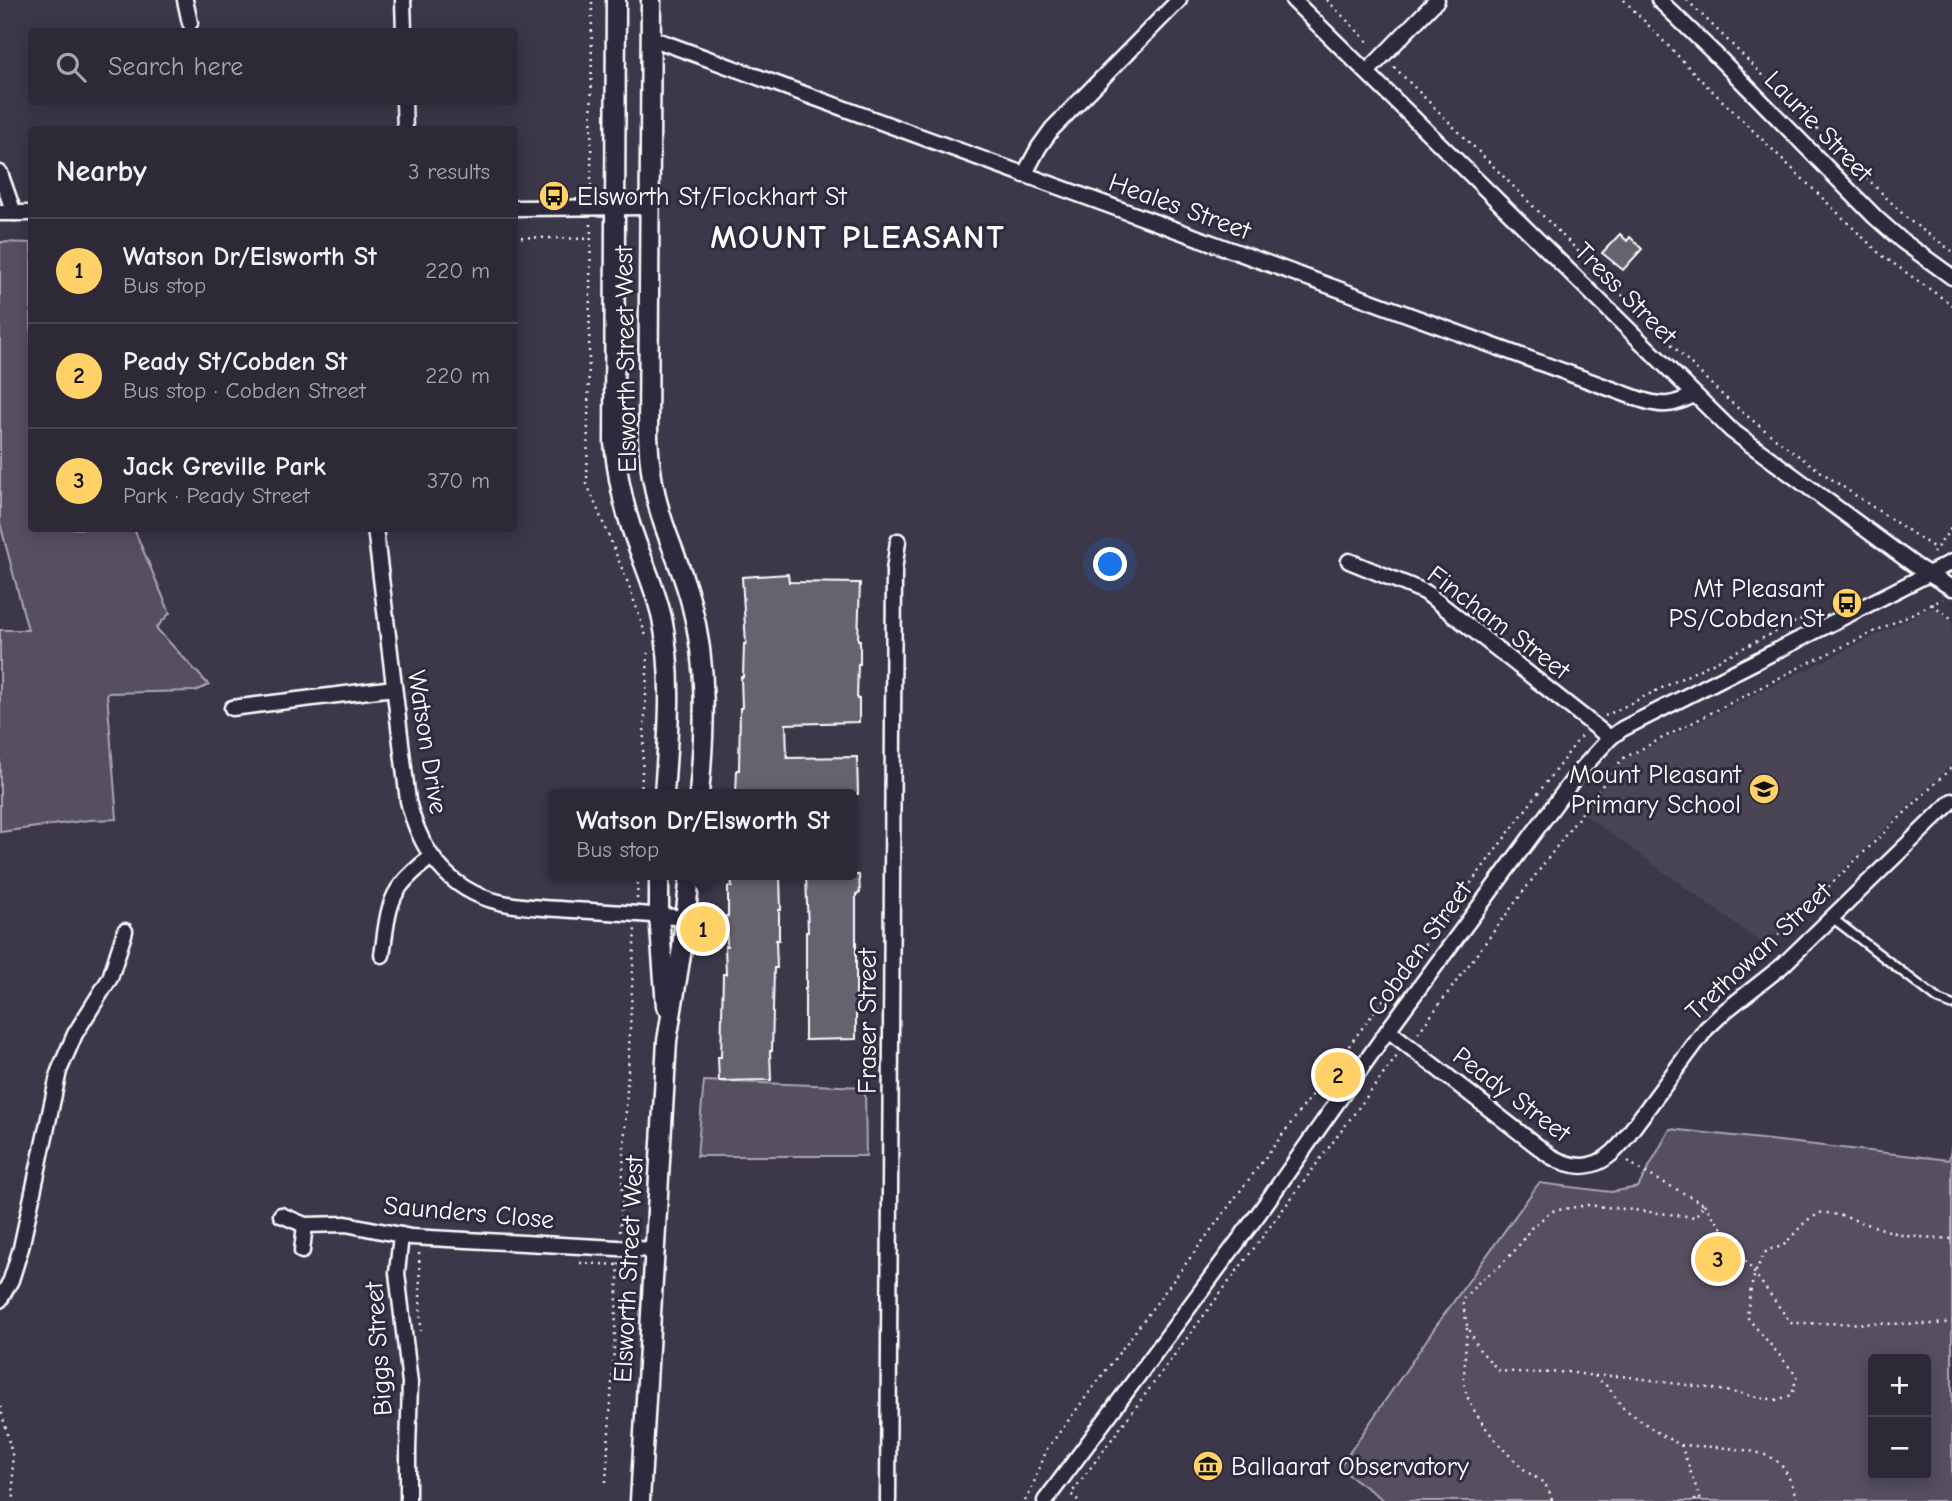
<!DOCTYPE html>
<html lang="en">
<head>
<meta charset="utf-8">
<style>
	:root { --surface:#2d2937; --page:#35313f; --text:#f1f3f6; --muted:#a7a6ad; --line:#484552; --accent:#ffd166 }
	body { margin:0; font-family:"Comic Neue",sans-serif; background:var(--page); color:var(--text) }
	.controls { position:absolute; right:21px; bottom:21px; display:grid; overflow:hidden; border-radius:7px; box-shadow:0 4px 18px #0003 }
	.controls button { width:63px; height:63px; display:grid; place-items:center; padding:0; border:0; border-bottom:2px solid var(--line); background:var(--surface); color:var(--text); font:35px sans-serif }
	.you { position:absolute; left:1111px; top:565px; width:24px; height:24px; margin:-18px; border:5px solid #fff; border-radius:50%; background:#1a73e8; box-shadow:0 0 0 10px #1a73e833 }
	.badge { display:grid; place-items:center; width:46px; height:46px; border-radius:50%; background:var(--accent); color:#111; font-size:23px; font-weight:700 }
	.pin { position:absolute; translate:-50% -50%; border:4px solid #fff; box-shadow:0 2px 7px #0006 }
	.popup { position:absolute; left:549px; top:789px; width:308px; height:91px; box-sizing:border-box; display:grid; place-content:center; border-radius:7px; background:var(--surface); filter:drop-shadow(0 2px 5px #0005); font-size:23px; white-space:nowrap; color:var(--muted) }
	.popup b { font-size:26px; color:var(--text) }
	.popup::after { content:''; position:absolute; left:50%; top:100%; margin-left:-14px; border:14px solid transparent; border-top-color:var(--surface) }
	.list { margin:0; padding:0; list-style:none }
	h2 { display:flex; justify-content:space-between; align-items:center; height:91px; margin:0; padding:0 28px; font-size:30px }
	h2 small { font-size:23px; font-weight:400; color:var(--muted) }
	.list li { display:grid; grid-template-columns:46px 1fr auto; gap:21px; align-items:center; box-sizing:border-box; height:105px; padding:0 28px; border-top:2px solid var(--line) }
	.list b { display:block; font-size:26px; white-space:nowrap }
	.list p { margin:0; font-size:23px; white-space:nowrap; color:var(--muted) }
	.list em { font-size:23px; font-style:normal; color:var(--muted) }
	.icon { flex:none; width:38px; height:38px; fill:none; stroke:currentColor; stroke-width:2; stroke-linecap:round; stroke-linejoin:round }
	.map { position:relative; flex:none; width:1952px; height:1501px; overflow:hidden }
	.search { position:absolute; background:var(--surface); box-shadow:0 4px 18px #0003; left:28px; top:28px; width:490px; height:77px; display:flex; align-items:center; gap:18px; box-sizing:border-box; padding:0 24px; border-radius:7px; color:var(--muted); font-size:26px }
	.panel { position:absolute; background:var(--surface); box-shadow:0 4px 18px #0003; left:28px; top:126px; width:490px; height:406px; border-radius:7px }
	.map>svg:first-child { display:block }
</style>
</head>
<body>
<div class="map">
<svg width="1952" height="1501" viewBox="0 0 1952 1501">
	<rect width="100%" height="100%" fill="#3c3749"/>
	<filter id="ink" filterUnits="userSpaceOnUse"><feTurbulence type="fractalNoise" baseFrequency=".0143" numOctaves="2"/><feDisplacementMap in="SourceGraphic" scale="14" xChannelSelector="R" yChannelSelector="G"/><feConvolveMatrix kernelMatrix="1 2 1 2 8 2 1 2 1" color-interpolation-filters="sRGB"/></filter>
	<g filter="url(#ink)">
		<path fill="#494455" d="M1933,607l19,14v143l-188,181 -180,-131 39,-54z"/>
		<g fill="#555060" stroke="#aaa8b0" stroke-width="2" fill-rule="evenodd">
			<path d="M0,242l31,1 1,285 102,1 36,84 -14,15 53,57 -13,6 -89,2 10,126 -28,1 -89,12v-202h28l-28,-107z"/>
			<path d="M704,1081l161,6 1,69h-169z"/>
			<path d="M1670,1129l279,31 3,-16v357h-567l-46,-33 97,-142 103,-143 72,9 27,-5zM1873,1359h53v116h-53z"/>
		</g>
		<g fill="#666270" stroke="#fff" stroke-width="2">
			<path d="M1620,234l7,7 3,-4 12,12 -19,21 -21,-17z"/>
			<path d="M788,574l1,8 71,1 -2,57h2v24h-2l-1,35h2v23l-73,2 1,34 70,-1 1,37h-122l1,-24h2l1,-62h2l-1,-31h2l1,-33h2l-4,-67z"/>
			<path d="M731,875h49l1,35h-2v30h-3l1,28h-3l-2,83h-2l1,29 -52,1 -1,-24h3l2,-83h3l-1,-28h2l-1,-30h2v-29h4z"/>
			<path d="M806,875h53l1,18 -4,1v145l-51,1v-51h1v-57h2z"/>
		</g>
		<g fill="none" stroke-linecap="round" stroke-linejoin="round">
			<g stroke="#fff" stroke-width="12">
				<path id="service" d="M1831,917l108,83 13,5"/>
			</g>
			<g stroke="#fff" stroke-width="19">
				<g id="minor">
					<path d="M185,0l5,23"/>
					<path d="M403,0l1,32"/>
					<path d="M1293,0l438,430 186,137 35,21"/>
					<path d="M1659,0l55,53 161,164 26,23 51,37"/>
					<path d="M651,38l988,361c23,8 33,7 55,-4"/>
					<path d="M1367,72l70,-72"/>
					<path d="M404,102l1,28"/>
					<path d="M0,173l14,40"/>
					<path d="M1024,175l15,-28 13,-18 127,-129"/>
					<path d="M514,208l135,-1"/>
					<path d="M0,213h32"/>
					<path d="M375,528l33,273c12,48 39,89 91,101 24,6 50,6 74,8 38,2 75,4 112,8"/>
					<path d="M1349,561l76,31 185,146"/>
					<path d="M232,708l162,-20"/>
					<path d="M382,955c4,-23 4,-52 20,-71 8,-10 19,-19 29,-27"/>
					<path d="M1388,1030l162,126c28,16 50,13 71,-12l85,-115 19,-18 57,-45 170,-165"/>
					<path d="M281,1215l24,10 41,-1 65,13 244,13"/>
					<path d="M401,1235l-4,38 13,110 -2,67v51"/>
					<path d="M302,1251l3,-26"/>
					<path d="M0,1300l11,-20 10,-32 38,-177 16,-37 35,-56 15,-47"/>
					<path d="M888,1501l6,-930 4,-30"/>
					<path d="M1045,1501l214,-288 129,-183 190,-257 32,-35 12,-9 330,-167"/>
				</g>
			</g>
			<g stroke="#fff" stroke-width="23">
				<g id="tertiary">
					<path d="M616,0l-2,443c3,29 8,57 17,84 10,31 24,60 31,91 12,59 6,117 2,176"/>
					<path d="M651,0l-3,437c1,29 6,57 15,85 9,27 21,53 28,81 17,63 14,127 8,191"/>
					<path d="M659,875v40l7,91"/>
					<path d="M640,1501l27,-460 15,-93 8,-73"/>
				</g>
			</g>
			<g stroke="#fff" stroke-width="2.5" stroke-dasharray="2 5" stroke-linecap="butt">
				<path d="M1327,0l44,45"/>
				<path d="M1624,0l77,80 179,174 72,51"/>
				<path d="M1687,0l223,221 42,30"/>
				<path d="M1394,67l324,324c67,60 143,108 218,158"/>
				<path d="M591,193l1,-193"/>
				<path d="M591,224l-4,260 41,99 18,53"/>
				<path d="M514,237l77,2"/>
				<path d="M1933,553l19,-26"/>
				<path d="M1932,604l20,15"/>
				<path d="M1605,716l217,-107"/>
				<path d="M641,794l7,-141"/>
				<path d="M637,899l1,-24"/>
				<path d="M1763,950l189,-183"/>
				<path d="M1418,1033l204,-274 182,-94 139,-66"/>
				<path d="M1628,1161l14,10 62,33 -9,13 -107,-12 -36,6 -21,17 -14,20 -17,18 -20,15 -18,19 5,25 12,24 20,22 35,2 33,-1 28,4 14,12 13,19 39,28 20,10 20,56"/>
				<path d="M1704,1204l87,119 145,1 16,-2"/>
				<path d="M620,1232l15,-305"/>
				<path d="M419,1253l2,78"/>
				<path d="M580,1263l39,2"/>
				<path d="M1467,1328c-1,16 -5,51 -1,65 9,26 38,59 59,77 14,11 23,11 27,31"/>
				<path d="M1595,1376h26l88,12 67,12 16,-5 5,-19 -50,-59c3,-27 5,-44 20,-67l16,-4 23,-25 16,-9 20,4 63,20 47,3"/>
				<path d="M0,1406l12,48 2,47"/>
				<path d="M1681,1445c25,2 73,2 93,14 12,7 20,29 23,42"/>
				<path d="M606,1482l13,-219"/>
				<path d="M1025,1501l6,-11 16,-41 534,-713"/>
				<path d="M1078,1501l-7,-7 326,-438"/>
				<path d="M1695,1501l1,-7"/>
			</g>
			<use href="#service" stroke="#2f2a3d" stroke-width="7"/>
			<use href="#minor" stroke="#2f2a3d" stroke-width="14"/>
			<use href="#tertiary" stroke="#2f2a3d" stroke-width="18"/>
		</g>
	</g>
	<defs>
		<g id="bus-disc" transform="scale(1.575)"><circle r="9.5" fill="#ffd166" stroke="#2f2a3d"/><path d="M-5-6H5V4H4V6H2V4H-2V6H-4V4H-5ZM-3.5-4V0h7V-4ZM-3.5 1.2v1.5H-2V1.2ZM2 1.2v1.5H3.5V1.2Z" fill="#111"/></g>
		<g id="school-disc" transform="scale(1.575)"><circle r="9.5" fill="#ffd166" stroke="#2f2a3d"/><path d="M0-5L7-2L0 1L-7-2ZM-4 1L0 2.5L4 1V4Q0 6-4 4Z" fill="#111"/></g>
		<g id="museum-disc" transform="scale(1.575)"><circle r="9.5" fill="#ffd166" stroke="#2f2a3d"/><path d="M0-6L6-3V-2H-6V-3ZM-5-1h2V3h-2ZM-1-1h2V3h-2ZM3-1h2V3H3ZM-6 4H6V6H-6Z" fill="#111"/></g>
	</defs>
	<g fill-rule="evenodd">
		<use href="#bus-disc" x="554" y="196"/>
		<use href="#bus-disc" x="1847" y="603"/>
		<use href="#school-disc" x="1764" y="789"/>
		<use href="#museum-disc" x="1208" y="1466"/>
	</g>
	<g text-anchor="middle" stroke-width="6" stroke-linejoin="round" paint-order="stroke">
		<g font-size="26" fill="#fff" stroke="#2f2a3d">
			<text transform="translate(1819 126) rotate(46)" y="9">Laurie Street</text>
			<text transform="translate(1180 206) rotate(20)" y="9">Heales Street</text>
			<text transform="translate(1626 293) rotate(45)" y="9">Tress Street</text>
			<text transform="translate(625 359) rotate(-91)" y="9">Elsworth Street West</text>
			<text transform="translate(1499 622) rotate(37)" y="9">Fincham Street</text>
			<text transform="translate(428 742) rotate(81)" y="9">Watson Drive</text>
			<text transform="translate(1419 948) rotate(-54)" y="9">Cobden Street</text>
			<text transform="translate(1758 951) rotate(-43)" y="9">Trethowan Street</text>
			<text transform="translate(867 1021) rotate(-90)" y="9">Fraser Street</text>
			<text transform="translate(1512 1094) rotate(37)" y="9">Peady Street</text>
			<text transform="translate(469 1212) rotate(5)" y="9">Saunders Close</text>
			<text transform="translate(628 1269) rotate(-87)" y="9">Elsworth Street West</text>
			<text transform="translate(378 1349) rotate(-94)" y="9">Biggs Street</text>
		</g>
		<g font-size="26" fill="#fff" stroke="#2f2a3d" text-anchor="start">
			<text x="577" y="205">Elsworth St/Flockhart St</text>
			<text x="1824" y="597" text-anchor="end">Mt Pleasant<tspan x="1824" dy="30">PS/Cobden St</tspan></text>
			<text x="1741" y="783" text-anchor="end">Mount Pleasant<tspan x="1741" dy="30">Primary School</tspan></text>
			<text x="1231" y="1475">Ballaarat Observatory</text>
		</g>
		<g font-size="33" font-weight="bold" letter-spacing="2" fill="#fff" stroke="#2f2a3d">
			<text x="858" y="248">MOUNT PLEASANT</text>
		</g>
	</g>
</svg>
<div class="controls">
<button>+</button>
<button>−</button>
</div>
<div class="you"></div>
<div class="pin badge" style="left:703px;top:929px">1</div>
<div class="popup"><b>Watson Dr/Elsworth St</b>Bus stop</div>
<div class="pin badge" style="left:1338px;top:1075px">2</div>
<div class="pin badge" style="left:1718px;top:1259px">3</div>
<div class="search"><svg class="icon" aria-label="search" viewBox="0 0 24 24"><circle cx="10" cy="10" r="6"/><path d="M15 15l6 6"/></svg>Search here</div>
<section class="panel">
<h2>Nearby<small>3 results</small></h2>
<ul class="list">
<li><span class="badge">1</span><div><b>Watson Dr/Elsworth St</b><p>Bus stop</p></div><em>220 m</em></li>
<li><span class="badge">2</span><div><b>Peady St/Cobden St</b><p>Bus stop · Cobden Street</p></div><em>220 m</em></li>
<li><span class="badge">3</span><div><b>Jack Greville Park</b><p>Park · Peady Street</p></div><em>370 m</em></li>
</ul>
</section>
</div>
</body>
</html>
